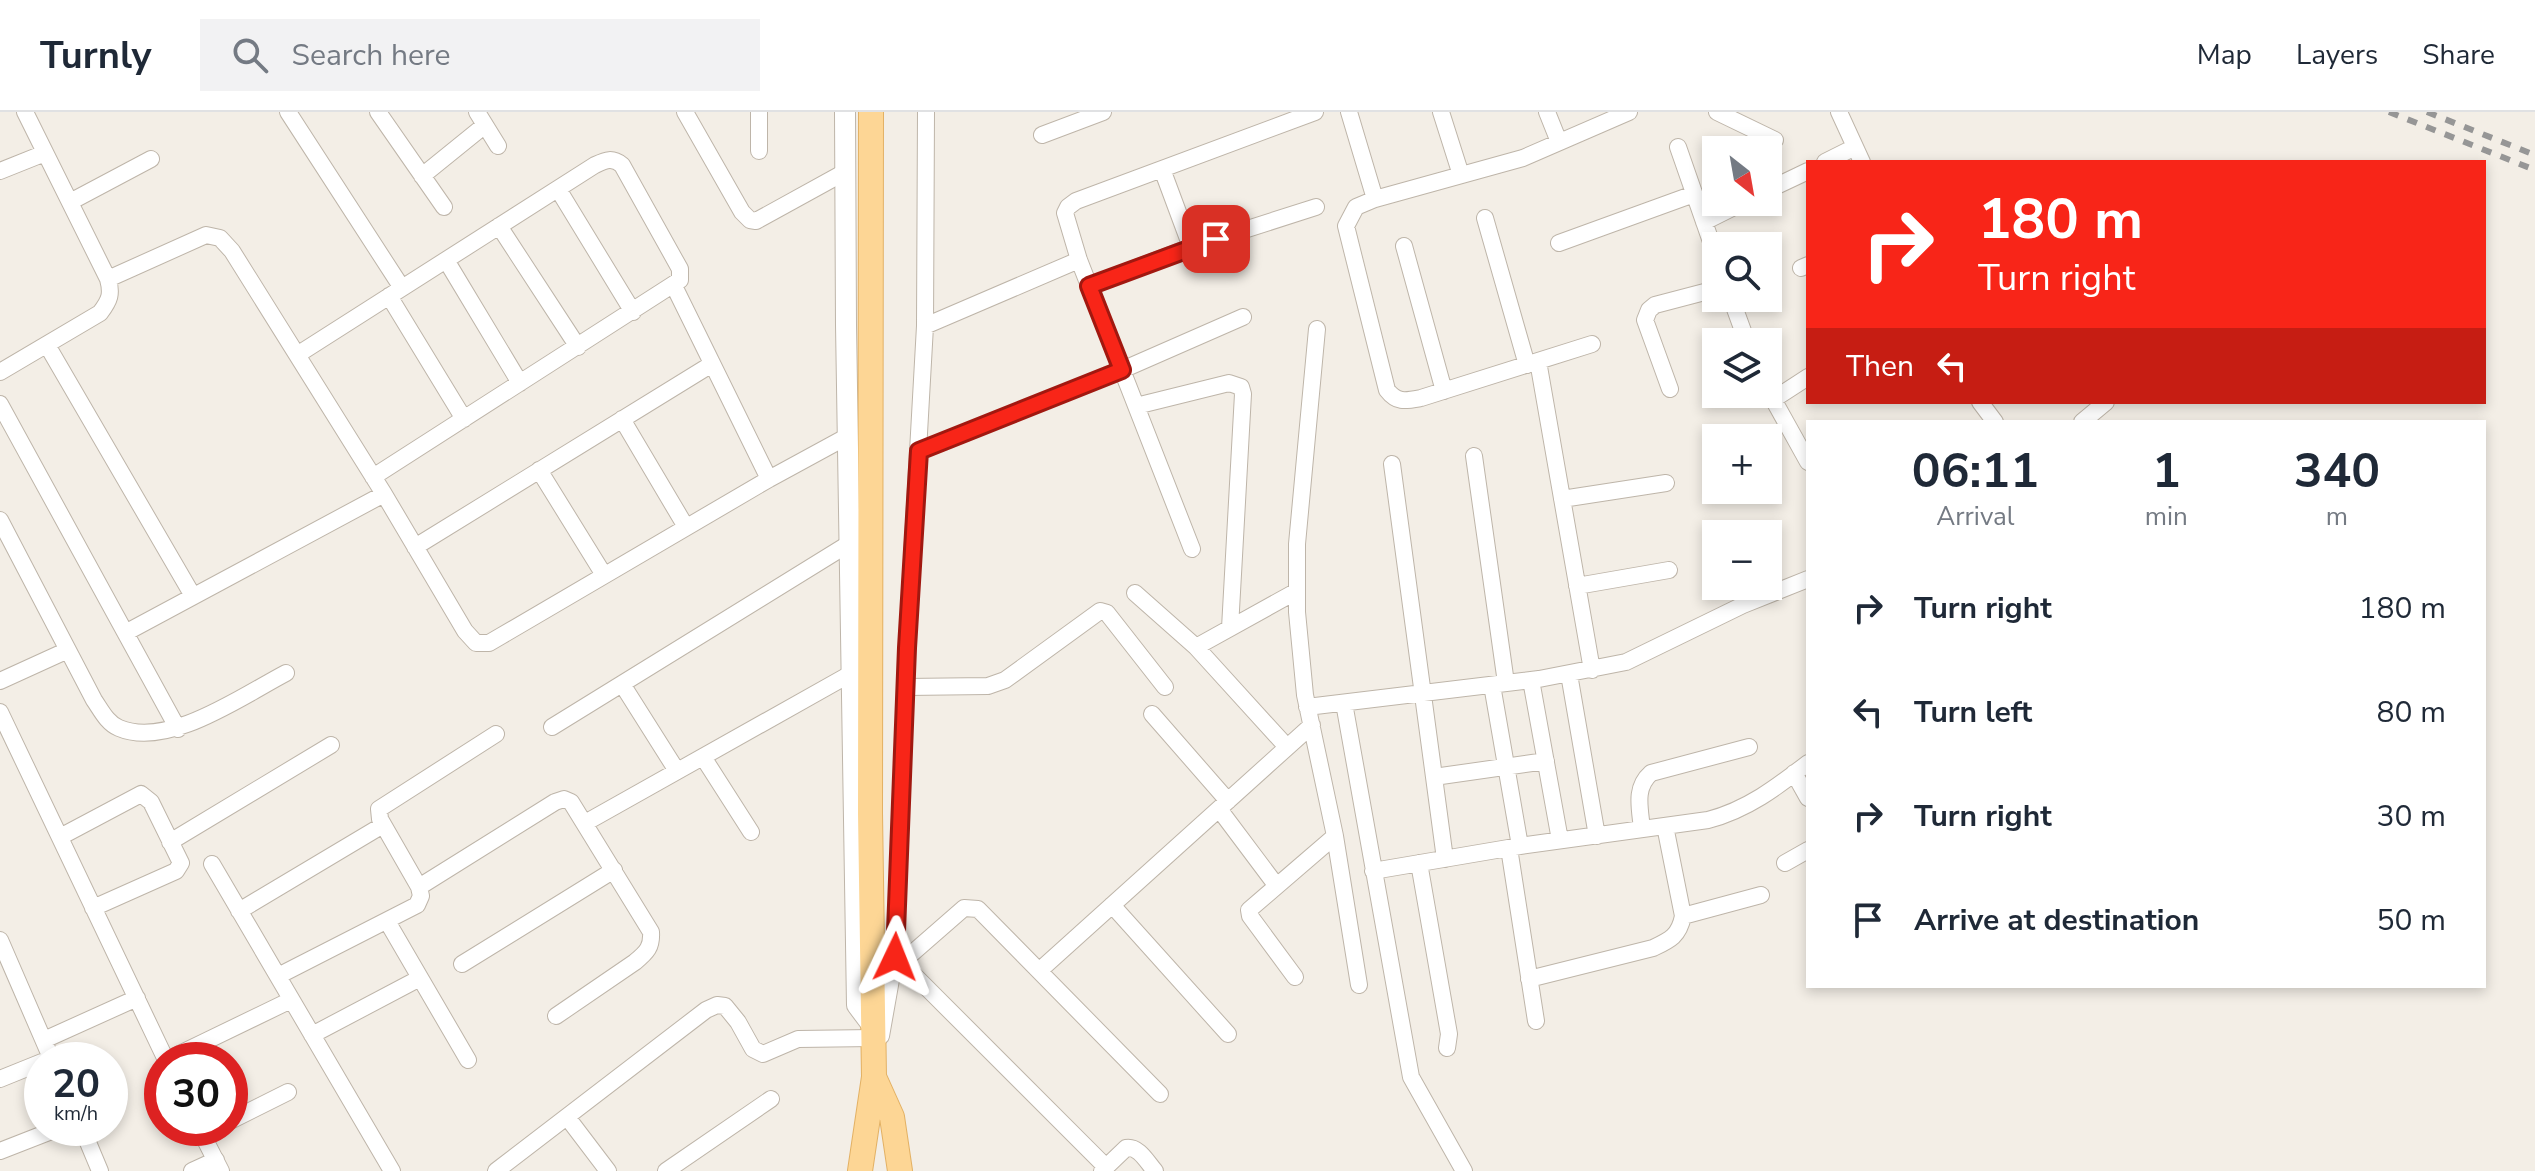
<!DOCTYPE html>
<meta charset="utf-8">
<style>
:root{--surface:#fff;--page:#f2f2f3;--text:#1f2937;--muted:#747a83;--line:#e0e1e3}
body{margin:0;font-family:"Nunito Sans",sans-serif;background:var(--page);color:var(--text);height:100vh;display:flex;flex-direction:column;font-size:30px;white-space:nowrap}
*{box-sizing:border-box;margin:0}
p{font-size:26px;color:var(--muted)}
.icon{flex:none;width:44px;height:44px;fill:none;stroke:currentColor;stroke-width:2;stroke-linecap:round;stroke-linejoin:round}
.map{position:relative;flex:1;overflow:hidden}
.panel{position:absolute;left:1806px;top:308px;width:680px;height:568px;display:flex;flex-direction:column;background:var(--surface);border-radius:0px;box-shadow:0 4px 12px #0003}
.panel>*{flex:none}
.hud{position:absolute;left:1806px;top:48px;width:680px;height:244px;border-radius:0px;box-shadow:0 4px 12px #0003;background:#f82518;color:#fff;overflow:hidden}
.needle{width:52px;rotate:149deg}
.fabs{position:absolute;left:1702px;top:24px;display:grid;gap:16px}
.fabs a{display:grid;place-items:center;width:80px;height:80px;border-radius:0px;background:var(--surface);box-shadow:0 4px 12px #0003;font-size:40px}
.speed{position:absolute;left:24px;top:930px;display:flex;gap:16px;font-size:40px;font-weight:700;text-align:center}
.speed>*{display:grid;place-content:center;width:104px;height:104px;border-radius:50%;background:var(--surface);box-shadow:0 4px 12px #0003;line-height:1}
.speed small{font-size:20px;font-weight:400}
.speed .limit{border:12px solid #d22;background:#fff;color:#111}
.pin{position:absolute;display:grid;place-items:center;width:68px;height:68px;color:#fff;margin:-34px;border-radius:16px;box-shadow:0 4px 12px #0006}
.me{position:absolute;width:88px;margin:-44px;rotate:2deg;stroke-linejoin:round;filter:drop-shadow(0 0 6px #0008)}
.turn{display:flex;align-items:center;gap:28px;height:168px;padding:0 40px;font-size:36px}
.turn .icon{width:104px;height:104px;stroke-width:2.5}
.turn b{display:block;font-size:56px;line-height:68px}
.then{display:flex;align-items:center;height:76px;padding:0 40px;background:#0003;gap:16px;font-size:30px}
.eta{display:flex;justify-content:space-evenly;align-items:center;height:136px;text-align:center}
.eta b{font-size:48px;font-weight:700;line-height:56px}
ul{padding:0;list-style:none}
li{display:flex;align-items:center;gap:24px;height:104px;padding:0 40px}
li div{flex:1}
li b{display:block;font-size:30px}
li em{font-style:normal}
header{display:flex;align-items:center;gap:48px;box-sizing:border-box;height:112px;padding:0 40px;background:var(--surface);border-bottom:2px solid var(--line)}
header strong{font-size:38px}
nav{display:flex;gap:44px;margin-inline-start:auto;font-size:28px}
.search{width:560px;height:72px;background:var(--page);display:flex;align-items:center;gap:20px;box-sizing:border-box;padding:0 28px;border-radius:0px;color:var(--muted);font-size:30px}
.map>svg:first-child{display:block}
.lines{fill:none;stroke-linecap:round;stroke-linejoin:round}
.minor-casing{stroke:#beb5a9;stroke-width:18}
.tertiary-casing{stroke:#beb5a9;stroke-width:22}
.primary-casing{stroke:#e3b164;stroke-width:26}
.minor{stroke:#fff;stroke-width:16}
.tertiary{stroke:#fff;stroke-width:20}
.primary{stroke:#fdd695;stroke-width:24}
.rail{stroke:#969696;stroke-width:6;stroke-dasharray:10 10;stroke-linecap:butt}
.route-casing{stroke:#a11810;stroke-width:20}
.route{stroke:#f82518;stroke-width:14}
</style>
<header>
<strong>Turnly</strong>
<div class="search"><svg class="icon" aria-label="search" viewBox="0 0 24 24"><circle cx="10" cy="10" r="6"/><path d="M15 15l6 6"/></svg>Search here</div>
<nav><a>Map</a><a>Layers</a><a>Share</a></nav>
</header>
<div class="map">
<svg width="2535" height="1059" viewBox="0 0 2535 1059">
<rect width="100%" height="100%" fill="#f3eee6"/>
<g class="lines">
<!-- minor casing -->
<g class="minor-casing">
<path id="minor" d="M 288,0 L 402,176
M 378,0 L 444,95
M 477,0 L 498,34
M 685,0 L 742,100 L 750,108 L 756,109 L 845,60
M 759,0 L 759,39
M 1349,0 L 1375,87
M 1441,0 L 1461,63
M 1547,0 L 1559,30
M 1717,0 L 1775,28
M 1839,0 L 1862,50
M 1042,23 L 1103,0
M 1678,35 L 1716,144
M 1825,50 L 1855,35
M 1162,57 L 1191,135
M 0,59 L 45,41
M 422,64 L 485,13
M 558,77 L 633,200
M 1768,78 L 1808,59
M 70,90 L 151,47
M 1485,106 L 1527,253
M 1704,110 L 1744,90
M 499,114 L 578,235
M 1559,131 L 1694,82
M 1404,134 L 1444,279
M 446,148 L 520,271
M 1801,156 L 1808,153
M 108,167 L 206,123 L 220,126 L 232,139 L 384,382 L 465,519 L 476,531 L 489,531 L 501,524 L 769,367 L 848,324
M 674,174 L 769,367
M 1089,174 L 1191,135 L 1316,95
M 389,184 L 464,307
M 1731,186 L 1747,230
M 925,214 L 1079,148
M 1317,217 L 1297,432 L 1297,500 L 1305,583 L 1335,724 L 1359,873
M 1592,232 L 1421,286 C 1405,289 1397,291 1387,278 L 1346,114 L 1356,95 L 1375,87 L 1523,46 L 1629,0
M 47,233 L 193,484
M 297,243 L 595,53 C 606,48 612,45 622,53 L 680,157 L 680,168 L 373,365
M 1538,249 L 1592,558
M 0,260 L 100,201 C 110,188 112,182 108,167 L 25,0
M 1670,277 L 1645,208 L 1649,198 L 1655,193 L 1716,177
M 1768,278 L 1808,350
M 1774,287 L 1808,265
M 1980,290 L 1995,310
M 0,292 L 178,617
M 1136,294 L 1229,271 L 1241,275 L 1243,282 L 1230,516
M 622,307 L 686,415
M 2082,310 L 2106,290
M 919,339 L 1122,258 L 1243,205
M 1474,344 L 1506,571
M 1392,352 L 1445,747
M 539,358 L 604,463
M 1562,387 L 1666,371
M 0,408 L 94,588 C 101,598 107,611 119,616 C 168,637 242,584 286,561
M 415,435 L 712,252
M 1192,437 L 1079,148 L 1065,101 L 1068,95 L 1076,89 L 1315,0
M 1577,474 L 1669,458
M 1135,481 L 1196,535 L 1287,635
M 127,520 L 384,382
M 1196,535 L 1297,479
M 1569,562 L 1597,724
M 1531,568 L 1560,728
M 0,569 L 68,538
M 622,572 L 677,659
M 1492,573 L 1520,734
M 906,575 L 988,574 L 1005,568 L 1100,499 L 1107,501 L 1165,575
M 1344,591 L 1411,965 L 1464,1059
M 1307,595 L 1539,567 L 1626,550 L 1743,493 L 1808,467
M 0,600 L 166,948
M 1152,602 L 1228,689
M 552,615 L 850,431
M 703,645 L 751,720
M 1794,661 L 1808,686
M 1434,665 L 1546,649
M 1219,697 L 1276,773
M 585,711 L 852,561
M 1642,717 C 1640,696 1634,676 1651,661 L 1749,635
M 60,725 L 141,682 L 151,690 L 181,751 L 176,759 L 93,796
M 170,730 L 331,633
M 1509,736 L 1536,909
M 1419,751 L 1449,922 L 1447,936
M 1785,751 L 1808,738
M 212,752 L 392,1059
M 1373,759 L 1520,734 L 1708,708 C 1747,698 1777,675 1808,651
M 419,775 L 555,690 L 564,687 L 571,690 L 651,820 C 652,835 647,840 635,850 L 556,904
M 1112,793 L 1228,922
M 239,799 L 383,713
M 1683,804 L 1761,783
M 387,809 L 468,948
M 0,828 L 52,948
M 895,844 L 1106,1055
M 901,851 L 964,796 L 978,797 L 1160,982
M 462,852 L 614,758
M 1039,859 L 1312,613
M 278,864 L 417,793 L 421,784 L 419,775 L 380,707 L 379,697 L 496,622
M 1295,865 L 1250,804 L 1249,798 L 1335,724
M 1529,867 L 1653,836 C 1670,828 1679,824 1683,804 L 1665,714
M 312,923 L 420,866
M 881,924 L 895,845 L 907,536 L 925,214 L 926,0
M 44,928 L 137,886
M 167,948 L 291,888
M 0,967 L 42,950
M 567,1005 L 608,1059
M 230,1009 L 288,980
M 82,1016 L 100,1059
M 199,1016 L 221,1059
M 0,1039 L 59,1016
M 192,1059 L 216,1048
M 496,1059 L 706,898 L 717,893 L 725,894 L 738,910 L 753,937 L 763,942 L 798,927 L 873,926
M 666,1059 L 771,987
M 1102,1059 L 1126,1036 C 1139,1034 1147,1050 1155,1059"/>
</g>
<!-- tertiary casing -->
<g class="tertiary-casing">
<path id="tertiary" d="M 845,0 L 846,213 L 857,893 L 872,913"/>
</g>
<!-- primary casing -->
<g class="primary-casing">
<path id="primary" d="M 874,965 L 892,1005 L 900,1059
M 860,1059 L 874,965 L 870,701 L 871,0"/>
</g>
<!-- minor -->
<use href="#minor" class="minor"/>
<!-- tertiary -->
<use href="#tertiary" class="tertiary"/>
<!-- primary -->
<use href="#primary" class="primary"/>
<!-- rail -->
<path class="rail" d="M 2389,0 L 2535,58
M 2427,0 L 2535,43"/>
</g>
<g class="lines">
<!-- route casing -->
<g class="route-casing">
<path id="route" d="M 895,845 L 907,536 L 919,339 L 1122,258 L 1089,174 L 1216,127"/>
</g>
<!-- route -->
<use href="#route" class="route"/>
</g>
</svg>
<div class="fabs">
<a><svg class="needle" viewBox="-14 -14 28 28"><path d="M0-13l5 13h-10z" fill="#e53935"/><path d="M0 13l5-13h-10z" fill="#747a83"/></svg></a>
<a><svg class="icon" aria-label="search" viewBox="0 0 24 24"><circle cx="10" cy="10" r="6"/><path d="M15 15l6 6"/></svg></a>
<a><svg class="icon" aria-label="layers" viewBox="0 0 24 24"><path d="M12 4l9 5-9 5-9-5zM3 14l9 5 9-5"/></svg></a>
<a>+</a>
<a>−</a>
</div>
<div class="speed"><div>20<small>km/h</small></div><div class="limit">30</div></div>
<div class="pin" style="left:1216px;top:127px;background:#d93025"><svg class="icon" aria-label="arrive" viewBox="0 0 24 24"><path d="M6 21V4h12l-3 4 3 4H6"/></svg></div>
<svg class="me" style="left:895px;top:845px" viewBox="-20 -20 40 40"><path d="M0-17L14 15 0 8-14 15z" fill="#f82518" stroke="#fff" stroke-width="4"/></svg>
<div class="hud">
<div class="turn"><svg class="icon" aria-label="right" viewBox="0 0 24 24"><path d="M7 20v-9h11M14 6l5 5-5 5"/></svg><div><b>180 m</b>Turn right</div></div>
<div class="then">Then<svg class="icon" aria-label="left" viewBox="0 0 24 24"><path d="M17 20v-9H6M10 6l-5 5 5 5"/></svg></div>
</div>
<section class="panel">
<div class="eta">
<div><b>06:11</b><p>Arrival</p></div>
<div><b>1</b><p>min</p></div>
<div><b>340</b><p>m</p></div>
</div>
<ul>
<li><svg class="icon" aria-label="right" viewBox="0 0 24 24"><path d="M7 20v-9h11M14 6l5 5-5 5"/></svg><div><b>Turn right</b></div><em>180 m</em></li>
<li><svg class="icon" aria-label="left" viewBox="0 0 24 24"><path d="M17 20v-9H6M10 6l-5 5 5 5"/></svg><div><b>Turn left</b></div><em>80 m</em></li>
<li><svg class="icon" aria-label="right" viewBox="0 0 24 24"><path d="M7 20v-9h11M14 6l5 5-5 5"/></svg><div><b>Turn right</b></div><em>30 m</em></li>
<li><svg class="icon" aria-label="arrive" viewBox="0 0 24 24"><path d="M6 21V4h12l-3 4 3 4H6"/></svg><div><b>Arrive at destination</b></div><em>50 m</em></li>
</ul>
</section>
</div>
